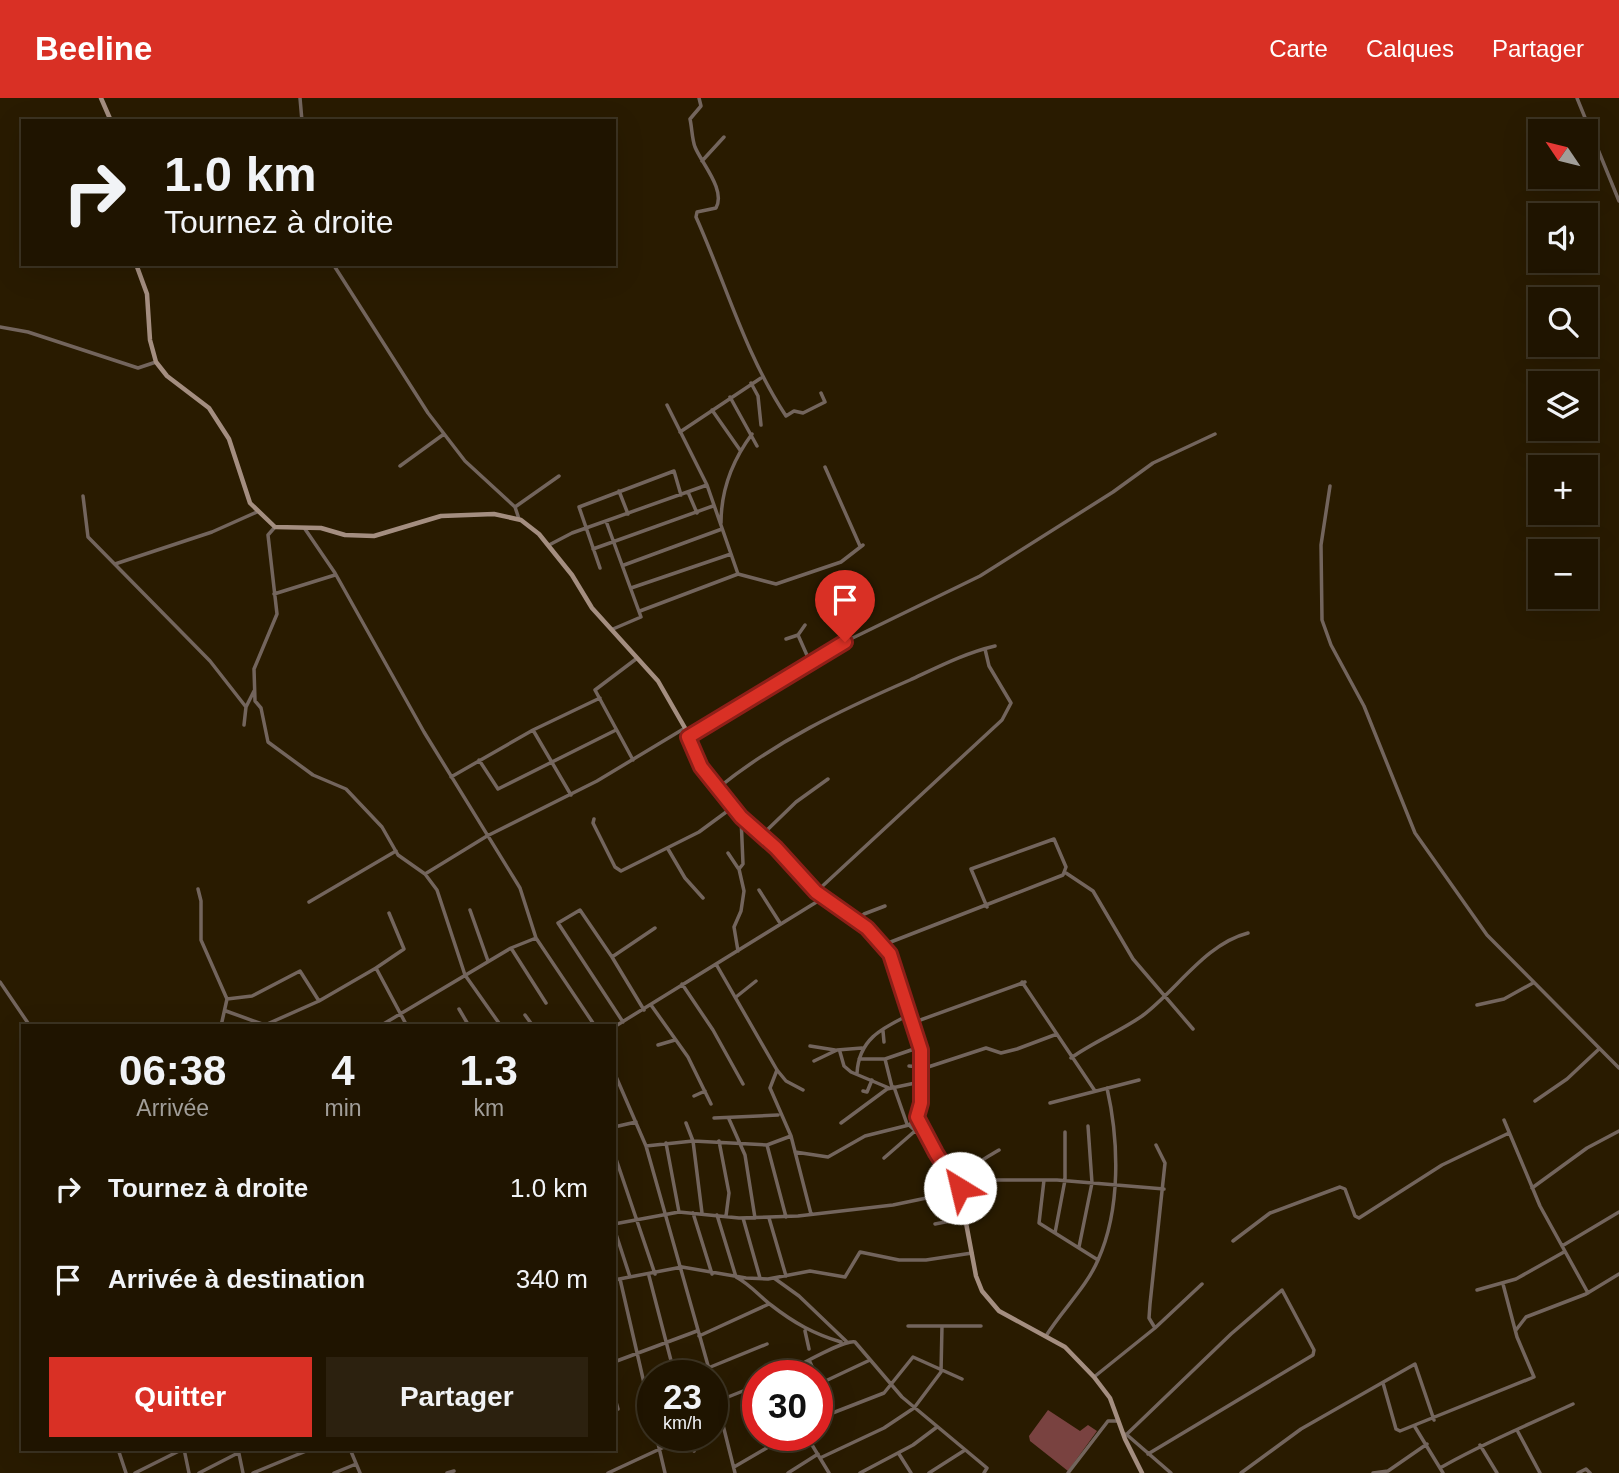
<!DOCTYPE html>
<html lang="fr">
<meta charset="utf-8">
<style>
:root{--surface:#1f1400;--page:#2c210f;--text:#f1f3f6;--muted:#a19e99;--line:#3c3322;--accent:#d93025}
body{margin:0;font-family:Arial,sans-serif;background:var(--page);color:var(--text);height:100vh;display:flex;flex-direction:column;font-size:26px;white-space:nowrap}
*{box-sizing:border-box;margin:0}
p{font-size:23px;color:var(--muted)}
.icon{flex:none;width:38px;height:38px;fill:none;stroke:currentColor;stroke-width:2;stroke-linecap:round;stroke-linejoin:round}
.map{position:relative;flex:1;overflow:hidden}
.sheet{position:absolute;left:21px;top:926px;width:595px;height:427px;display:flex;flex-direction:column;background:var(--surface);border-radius:0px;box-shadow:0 7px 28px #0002,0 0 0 2px var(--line)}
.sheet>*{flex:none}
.top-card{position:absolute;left:21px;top:21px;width:595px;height:147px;border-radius:0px;box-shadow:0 7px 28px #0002,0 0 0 2px var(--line);background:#1f1400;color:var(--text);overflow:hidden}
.needle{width:46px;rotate:305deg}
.tools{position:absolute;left:1528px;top:21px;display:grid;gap:14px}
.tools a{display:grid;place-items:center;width:70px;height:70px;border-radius:0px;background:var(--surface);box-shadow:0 7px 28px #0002,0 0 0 2px var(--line);font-size:35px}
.speed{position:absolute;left:637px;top:1262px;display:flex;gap:14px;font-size:35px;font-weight:700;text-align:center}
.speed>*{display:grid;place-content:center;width:91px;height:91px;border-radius:50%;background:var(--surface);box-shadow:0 7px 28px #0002,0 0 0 2px var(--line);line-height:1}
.speed small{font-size:18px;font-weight:400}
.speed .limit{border:10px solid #d22;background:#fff;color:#111}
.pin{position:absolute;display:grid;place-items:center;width:60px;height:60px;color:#fff;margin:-72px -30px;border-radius:50% 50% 50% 0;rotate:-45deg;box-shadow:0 0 7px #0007}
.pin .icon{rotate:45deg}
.me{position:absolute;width:77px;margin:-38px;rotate:324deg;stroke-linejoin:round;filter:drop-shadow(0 0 5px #0008)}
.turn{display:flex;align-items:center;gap:24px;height:147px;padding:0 28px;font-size:32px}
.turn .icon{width:91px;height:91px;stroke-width:2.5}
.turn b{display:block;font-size:49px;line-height:60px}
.eta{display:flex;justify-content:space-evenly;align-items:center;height:119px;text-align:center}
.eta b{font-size:42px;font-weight:700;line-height:49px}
.primary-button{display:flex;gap:14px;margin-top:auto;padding:14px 28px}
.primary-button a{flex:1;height:80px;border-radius:0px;background:var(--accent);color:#fff;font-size:28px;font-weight:700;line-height:80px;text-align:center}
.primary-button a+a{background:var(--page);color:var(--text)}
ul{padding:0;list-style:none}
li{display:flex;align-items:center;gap:21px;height:91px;padding:0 28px}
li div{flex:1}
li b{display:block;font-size:26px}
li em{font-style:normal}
header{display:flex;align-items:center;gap:42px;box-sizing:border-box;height:98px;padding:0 35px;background:var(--accent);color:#fff}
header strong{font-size:33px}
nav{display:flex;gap:38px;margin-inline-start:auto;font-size:24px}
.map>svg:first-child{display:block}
.forest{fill:#794240}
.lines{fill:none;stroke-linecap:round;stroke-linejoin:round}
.street{stroke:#73655d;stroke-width:3.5}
.secondary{stroke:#a48e80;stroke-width:4.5}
.route-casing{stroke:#8d1f18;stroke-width:18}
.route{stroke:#d93025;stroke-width:12}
</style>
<header>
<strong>Beeline</strong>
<nav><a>Carte</a><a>Calques</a><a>Partager</a></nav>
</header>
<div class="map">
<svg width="1619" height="1375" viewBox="0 0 1619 1375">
<rect width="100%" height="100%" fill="#291b00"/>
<!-- forest -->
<path class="forest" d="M 1048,1312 L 1080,1333 L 1088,1327 L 1097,1333 L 1068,1373 L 1030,1343 L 1029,1338 Z"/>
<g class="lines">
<!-- street -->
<path class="street" d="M 300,0 L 302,23
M 699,0 L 701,8 L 690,21 C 692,30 692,41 695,49 C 702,66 726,92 716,110 L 697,114 L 696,119 C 726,186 745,256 786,318 L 794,313 L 803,315 L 825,304 L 821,295
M 1577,0 L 1619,103
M 702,63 L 724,39
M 333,166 L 428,315 L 465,363 L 515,409 L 519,421
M 0,229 L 28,234 L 138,270 L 156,264
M 751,285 L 758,298 L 761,327
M 730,299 L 757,348
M 712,312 L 740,352
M 680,334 L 761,280
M 400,368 L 444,336
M 825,369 L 860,448
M 1330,388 L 1321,447 L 1322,522 L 1331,547 L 1364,608 L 1415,735 L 1487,837 L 1619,970
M 619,393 L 628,416
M 688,394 L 697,415
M 83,398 L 88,439 L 210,563 L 246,609
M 515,409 L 559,378
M 606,423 L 641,519 L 613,531
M 721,425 C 721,391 732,363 752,336
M 275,429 L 268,437 L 277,516 L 254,571 L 255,603 L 261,610 L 268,644 L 313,677 L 346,691 L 382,729 L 398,757 L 425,776 L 487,738 L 597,683 L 685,630
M 305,431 L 335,475 L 424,634 L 520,790 L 536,840 L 595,928
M 549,447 L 572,435 L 707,387
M 593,451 L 713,408
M 115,466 L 212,434 L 257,414
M 624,467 L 722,431
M 600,470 L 579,409 L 674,373 L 681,397
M 738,476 L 776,486 L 841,464 L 863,447
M 631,490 L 731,456
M 274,496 L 335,477
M 640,513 L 738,476 L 707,387 L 667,307
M 805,527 L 798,537 L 810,564
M 786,541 L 798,537
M 244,627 L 246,609 L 254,593
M 533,632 L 571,697
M 688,639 L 830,551 L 980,478 L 1113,394 L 1153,365 L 1215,336
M 479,662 L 498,691 L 616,632
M 633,662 L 595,592 L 636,561
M 451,679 L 533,632 L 600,600
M 718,690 C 776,643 841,612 910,582 C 938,569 965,555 995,548
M 594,721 L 593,725 L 615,769 L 621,773 L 699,734 L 733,709
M 762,737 L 796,704 L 828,681
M 668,751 L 685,780 L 703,800
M 728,755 L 738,770
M 1066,775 L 1093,793 L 1133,861 L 1193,931
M 425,776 L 437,792 L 465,877 L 501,928
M 198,791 L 201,803 L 201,842 L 227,901 L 221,928
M 759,792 L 780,825
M 816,794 L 1002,622 L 1011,605 L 989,568 L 985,551
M 309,804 L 396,753
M 470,812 L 488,863
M 389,815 L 404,851 L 376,870 L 407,928
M 857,822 L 864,816 L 885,808
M 883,847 L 1063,777 L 1066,769 L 1054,741 L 971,771 L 987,809
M 511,850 L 546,905
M 738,853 L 734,829 L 741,813 L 744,793 L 739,771 L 743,766 L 741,719
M 612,859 L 580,812 L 558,825 L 623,924
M 716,866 L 777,972 L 786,983 L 803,992
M 0,884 L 30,928
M 1022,884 L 1095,993
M 682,886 L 713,932 L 743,986
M 736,899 L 756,883
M 227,901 L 252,898 L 300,873 L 319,903
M 651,907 L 688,959 L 711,1006
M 1477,907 L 1504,901 L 1533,885
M 459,911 L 469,928
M 644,912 L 612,859 L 655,830
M 226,913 L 265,927 L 319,903 L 376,870
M 525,917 L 533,928
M 912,925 L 1025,884
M 380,928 L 511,850 L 536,840
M 614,929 L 823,800
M 883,933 L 884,944
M 658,947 L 675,942
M 810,948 L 835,952
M 840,954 L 844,968 L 851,974 L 889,990
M 1071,960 C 1093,944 1119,934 1142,918 C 1177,892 1205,846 1248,835
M 859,961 L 885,961 L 920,949
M 885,961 L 892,989
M 814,963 L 837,952 L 862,950
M 909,968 L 920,969
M 922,971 L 986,950 L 1001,955 L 1017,951 L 1057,936
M 777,972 L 770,990 L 791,1038 L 811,1116
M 614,974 L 646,1048 L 711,1278
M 857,975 C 859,942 880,931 909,917
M 894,989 L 907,1026
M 863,993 L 867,994 L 872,982
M 694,998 L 705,993
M 1535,1003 L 1567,981 L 1599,951
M 1050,1005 L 1139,982
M 714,1020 L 778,1017
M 729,1021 L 745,1057 L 755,1120
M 1504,1022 L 1540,1108 L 1588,1195
M 686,1025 L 693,1043 L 702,1115
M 841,1025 L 887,991 L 920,984
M 909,1027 L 931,1047
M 614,1029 L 636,1024
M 719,1043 L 729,1095 L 726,1118
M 666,1045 L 679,1114
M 767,1047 L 786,1119
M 646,1048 L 693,1043 L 767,1047 L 791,1038
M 795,1054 L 828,1059 L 865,1038 L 909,1027 L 917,1019
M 614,1055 L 655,1176
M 884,1060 L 915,1033
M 971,1081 C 972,1065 986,1060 999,1052
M 963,1082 L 1057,1082 L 1164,1091
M 1044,1082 L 1039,1125 L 1098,1162
M 1532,1090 L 1587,1050 L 1619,1033
M 693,1115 L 712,1176
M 717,1117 L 736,1179 C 751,1187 759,1198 771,1207 C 794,1225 814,1236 841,1244
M 743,1120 L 760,1180
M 769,1120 L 786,1178
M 614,1126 L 679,1114 L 739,1120 L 798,1118 L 893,1107 L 960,1093 L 961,1072
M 935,1126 L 965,1120
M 614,1130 L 630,1179
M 1055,1135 L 1065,1082 L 1065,1034
M 1233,1143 L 1270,1115 L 1340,1089 L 1345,1091 L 1355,1118 L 1359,1120 L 1442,1067 L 1509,1035
M 1562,1148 L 1619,1114
M 1079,1149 L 1092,1085 L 1088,1028
M 649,1178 L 675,1278
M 774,1180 L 799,1198 L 846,1243
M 620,1181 L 653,1324
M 614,1182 L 682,1169 L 746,1180 L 768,1181 L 810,1173 L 845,1179 L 860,1154 L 899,1162 L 926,1162 L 972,1155
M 1477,1192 L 1516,1181 L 1564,1154
M 908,1228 L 981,1228
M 1155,1230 L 1202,1186
M 1516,1232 L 1526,1219 L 1586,1196 L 1619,1176
M 805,1233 L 809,1251
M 699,1238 L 769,1206
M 1046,1238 C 1062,1212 1086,1190 1098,1162 C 1121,1111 1119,1043 1107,990
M 614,1264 L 697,1233
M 810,1264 L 816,1278
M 708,1270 L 767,1246
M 779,1278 C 793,1271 844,1241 855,1244 L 902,1299 L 987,1370 L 984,1375
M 1094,1279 L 1155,1230 L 1149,1220 L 1150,1206 L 1165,1065 L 1156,1047
M 817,1282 L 830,1316
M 712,1283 L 735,1375
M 1383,1285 L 1396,1331 L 1400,1333 L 1534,1279 L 1517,1239 L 1503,1186
M 819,1286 L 870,1262
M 614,1297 L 618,1311
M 718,1303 L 758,1287
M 817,1321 L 884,1295 L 913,1259 L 962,1281
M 1415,1329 L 1443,1375
M 1518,1334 L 1540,1375
M 1128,1335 L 1231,1236 L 1282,1192 L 1314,1252 L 1313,1257 L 1148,1356
M 1126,1336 L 1171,1375
M 656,1337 L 665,1375
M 806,1337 L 829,1375
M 690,1338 L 694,1353
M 1480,1347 L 1497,1375
M 118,1351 L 126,1375
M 184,1351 L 189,1375
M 238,1351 L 243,1375
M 350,1351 L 360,1375
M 899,1356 L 911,1375
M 820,1360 L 884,1330 L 914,1310 L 941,1274 L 942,1228
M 734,1369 L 789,1337
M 1440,1370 C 1483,1345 1528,1327 1573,1306
M 135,1375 L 183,1351
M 199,1375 L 238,1355
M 253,1375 L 311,1351
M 334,1375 L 356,1366
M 447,1375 L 454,1373
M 608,1375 L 690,1337
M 788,1375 L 818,1356
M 860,1375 L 913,1347 L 937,1329
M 929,1375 L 965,1352
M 1068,1375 L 1108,1323 L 1117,1323
M 1241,1375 L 1301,1331 L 1415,1266 L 1434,1322
M 1373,1375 L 1388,1373 L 1427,1346
M 1578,1375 L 1586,1371 L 1590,1375"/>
<!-- secondary -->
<path class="secondary" d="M 101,0 L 111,23
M 136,166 L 147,196 L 150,242 L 156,264 L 167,278 L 209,310 L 229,341 L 250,405 L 275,429 L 321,430 L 345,437 L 374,438 L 441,418 L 494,416 L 521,422 L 539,436 L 572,477 L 592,510 L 658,583 L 685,630 L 701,669 L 741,719 L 776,750 L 816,794 L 868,830 L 890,856 L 921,952 L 921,1002 L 917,1019 L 936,1055 L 960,1093 L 976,1178 L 982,1193 L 999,1213 L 1065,1249 L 1094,1279 L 1110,1300 L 1125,1341 L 1142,1375"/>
</g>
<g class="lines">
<!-- route casing -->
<g class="route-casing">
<path id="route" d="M 845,544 L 688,639 L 701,669 L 741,719 L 776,750 L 816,794 L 867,830 L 890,856 L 921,952 L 921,1005 L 917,1019 L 936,1055 L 960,1093 L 960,1090"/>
</g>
<!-- route -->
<use href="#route" class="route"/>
</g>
</svg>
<div class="tools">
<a><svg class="needle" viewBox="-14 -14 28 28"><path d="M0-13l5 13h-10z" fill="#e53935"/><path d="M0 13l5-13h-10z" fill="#a19e99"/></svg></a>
<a><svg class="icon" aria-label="sound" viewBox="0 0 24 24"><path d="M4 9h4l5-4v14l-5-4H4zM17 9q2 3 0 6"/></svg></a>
<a><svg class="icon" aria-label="search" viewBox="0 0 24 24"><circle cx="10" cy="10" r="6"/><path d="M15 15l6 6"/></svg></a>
<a><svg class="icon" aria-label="layers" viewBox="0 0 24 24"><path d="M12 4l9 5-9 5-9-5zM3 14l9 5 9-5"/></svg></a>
<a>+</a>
<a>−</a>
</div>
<div class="speed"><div>23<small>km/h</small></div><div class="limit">30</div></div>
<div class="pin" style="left:845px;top:544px;background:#d93025"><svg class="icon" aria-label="arrive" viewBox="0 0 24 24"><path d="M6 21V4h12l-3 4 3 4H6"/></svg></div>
<svg class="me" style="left:960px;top:1090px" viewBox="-20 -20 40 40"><circle r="19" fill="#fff"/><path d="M0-13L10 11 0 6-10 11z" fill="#d93025"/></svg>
<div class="top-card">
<div class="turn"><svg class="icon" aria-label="right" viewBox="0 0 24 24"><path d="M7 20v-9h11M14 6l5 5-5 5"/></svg><div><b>1.0 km</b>Tournez à droite</div></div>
</div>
<section class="sheet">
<div class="eta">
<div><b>06:38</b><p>Arrivée</p></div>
<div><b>4</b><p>min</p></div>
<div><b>1.3</b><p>km</p></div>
</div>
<ul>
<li><svg class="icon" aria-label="right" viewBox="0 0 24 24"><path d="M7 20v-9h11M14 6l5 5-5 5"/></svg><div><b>Tournez à droite</b></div><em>1.0 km</em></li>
<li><svg class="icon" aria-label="arrive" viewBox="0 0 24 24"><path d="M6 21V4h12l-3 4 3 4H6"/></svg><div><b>Arrivée à destination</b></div><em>340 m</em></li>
</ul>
<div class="primary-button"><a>Quitter</a><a>Partager</a></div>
</section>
</div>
